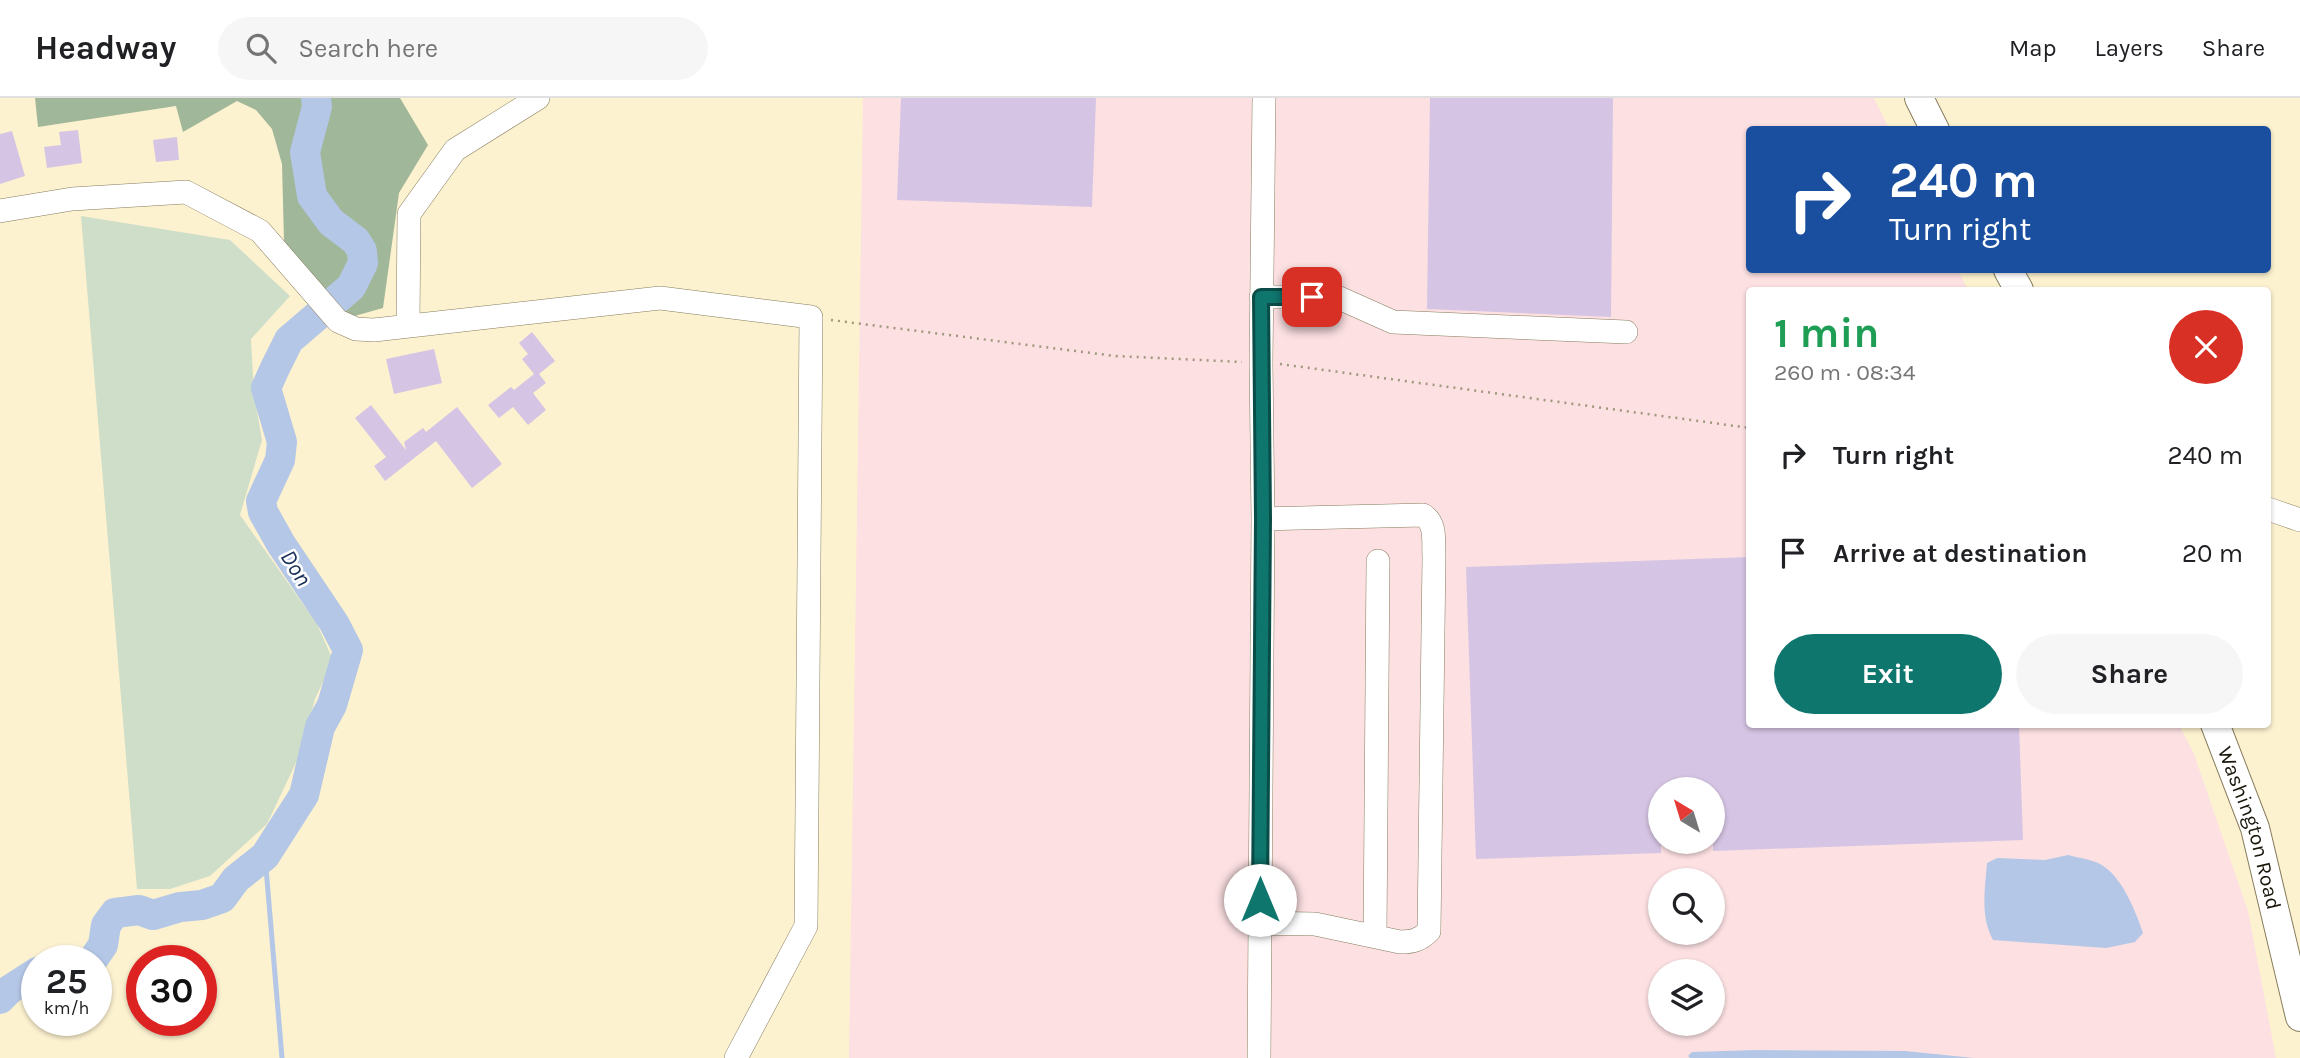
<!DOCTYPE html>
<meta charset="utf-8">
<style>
:root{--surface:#fff;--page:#f6f6f6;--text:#202124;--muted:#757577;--line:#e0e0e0;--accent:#0f766e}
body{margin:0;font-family:Karla,sans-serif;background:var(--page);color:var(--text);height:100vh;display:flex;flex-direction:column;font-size:26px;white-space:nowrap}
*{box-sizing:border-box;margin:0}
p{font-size:23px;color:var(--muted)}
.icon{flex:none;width:38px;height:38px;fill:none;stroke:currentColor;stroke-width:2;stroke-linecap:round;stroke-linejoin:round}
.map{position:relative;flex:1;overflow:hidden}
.details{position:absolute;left:1746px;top:189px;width:525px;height:441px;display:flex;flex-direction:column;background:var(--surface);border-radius:7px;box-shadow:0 2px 5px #0004}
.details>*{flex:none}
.banner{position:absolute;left:1746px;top:28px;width:525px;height:147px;border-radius:7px;box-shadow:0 2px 5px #0004;background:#1a4fa0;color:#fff;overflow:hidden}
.needle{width:46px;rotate:322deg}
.controls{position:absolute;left:1648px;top:679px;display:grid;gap:14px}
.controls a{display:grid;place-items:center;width:77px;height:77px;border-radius:50%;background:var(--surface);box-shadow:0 2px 5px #0004;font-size:35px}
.speed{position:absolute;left:21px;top:847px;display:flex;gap:14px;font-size:35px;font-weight:700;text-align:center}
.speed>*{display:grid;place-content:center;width:91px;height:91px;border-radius:50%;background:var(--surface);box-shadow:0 2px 5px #0004;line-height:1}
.speed small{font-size:18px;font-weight:400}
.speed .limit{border:10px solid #d22;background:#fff;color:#111}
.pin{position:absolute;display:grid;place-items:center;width:60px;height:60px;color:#fff;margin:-30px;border-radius:14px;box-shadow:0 4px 10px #0006}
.me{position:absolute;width:77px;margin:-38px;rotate:0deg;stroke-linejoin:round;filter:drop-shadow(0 0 5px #0008)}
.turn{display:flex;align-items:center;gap:24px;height:147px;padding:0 28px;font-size:32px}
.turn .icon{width:91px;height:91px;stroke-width:2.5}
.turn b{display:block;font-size:49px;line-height:60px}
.round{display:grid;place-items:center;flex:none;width:74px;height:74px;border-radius:37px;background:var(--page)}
.headline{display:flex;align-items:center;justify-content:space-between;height:119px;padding:0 28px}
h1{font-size:42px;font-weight:700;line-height:52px;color:#1e9e55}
.action{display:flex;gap:14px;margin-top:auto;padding:14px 28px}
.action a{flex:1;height:80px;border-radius:42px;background:var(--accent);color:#fff;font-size:28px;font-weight:700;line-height:80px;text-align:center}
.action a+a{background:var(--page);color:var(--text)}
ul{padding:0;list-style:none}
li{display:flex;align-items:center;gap:21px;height:98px;padding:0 28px}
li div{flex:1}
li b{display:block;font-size:26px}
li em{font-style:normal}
header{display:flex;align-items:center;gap:42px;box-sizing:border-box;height:98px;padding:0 35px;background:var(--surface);border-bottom:2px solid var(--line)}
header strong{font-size:33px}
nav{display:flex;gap:38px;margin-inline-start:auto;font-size:24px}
.search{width:490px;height:63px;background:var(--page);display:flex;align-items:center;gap:18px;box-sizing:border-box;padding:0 24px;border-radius:38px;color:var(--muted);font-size:26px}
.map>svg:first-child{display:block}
.industrial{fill:#fce0e2;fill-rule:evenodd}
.green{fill:#cfdec9}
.forest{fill:#a1b799}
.water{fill:#b4c7e6}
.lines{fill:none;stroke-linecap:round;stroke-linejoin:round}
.stream{stroke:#b4c7e6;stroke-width:5}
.river{stroke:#b4c7e6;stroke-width:30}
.building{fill:#d5c4e3}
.minor-casing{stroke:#867c5d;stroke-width:24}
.major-casing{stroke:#867c5d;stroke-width:30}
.path{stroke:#a0977e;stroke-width:2.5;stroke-dasharray:2 5;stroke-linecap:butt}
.minor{stroke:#fff;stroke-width:23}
.major{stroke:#fff;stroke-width:28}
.route-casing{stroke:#0a4d48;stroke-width:18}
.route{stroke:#0f766e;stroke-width:12}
.labels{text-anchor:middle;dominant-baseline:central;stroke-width:5;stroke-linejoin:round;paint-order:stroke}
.street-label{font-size:21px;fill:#191509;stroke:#fff}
.water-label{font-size:23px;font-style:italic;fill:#172e56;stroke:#fff}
</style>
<header>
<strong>Headway</strong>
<div class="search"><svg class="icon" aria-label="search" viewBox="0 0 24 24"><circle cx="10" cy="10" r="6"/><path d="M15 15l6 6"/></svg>Search here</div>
<nav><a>Map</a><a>Layers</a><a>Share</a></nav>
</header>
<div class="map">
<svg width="2300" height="960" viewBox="0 0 2300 960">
<rect width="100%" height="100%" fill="#fdf2d0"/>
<!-- industrial -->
<path class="industrial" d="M 863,0 L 1874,0 L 1889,31 L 1750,32 L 1750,172 L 1958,172 L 1968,192 L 1750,192 L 1750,626 L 2179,627 L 2194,656 L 2248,813 L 2276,960 L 849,960 ZM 1661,691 L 1713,691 L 1713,744 L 1661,744 ZM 1661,782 L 1713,782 L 1713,835 L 1661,835 ZM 1661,873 L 1713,873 L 1713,926 L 1661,926 Z"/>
<!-- green -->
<path class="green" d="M 81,118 L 230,142 L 290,198 L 251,241 L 254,296 L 262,342 L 240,417 L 317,526 L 333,562 L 315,601 L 301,654 L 267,726 L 210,778 L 170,791 L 137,791 Z"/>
<!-- forest -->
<path class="forest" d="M 35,0 L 400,0 L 428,47 L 399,95 L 383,210 L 351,219 L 316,185 L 284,144 L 282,66 L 272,31 L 256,12 L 237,3 L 183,34 L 176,8 L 38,29 Z"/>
<!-- water -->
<path class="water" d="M 2068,757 C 2078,760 2091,761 2100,766 C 2122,778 2135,812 2143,835 L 2135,844 L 2106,850 L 1993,842 C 1980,818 1985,792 1987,765 L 1997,760 L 2045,762 Z
M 1756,952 L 1905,953 L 1974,960 L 1690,960 L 1688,958 L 1692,954 Z"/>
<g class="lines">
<!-- stream -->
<path class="stream" d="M 265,758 L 282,960"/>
<!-- river -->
<path class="river" d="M 92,863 L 103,847 L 106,827 L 115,815 L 139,812 L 153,817 L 180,809 L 202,807 L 222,800 L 236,781 L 265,758 L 304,697 L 320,629 L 332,607 L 348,552 L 334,525 L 281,446 L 263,414 L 261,403 L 280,362 L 282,344 L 266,290 L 275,270 L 289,242 L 351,189 L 363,165 L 362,153 L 356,143 L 331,124 L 312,98 L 305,54 L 317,9 L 316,0
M 0,901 L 9,892 L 37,874"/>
</g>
<!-- building -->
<path class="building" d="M 901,0 L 1096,0 L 1092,109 L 897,102 Z
M 1430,0 L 1613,0 L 1611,219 L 1427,211 Z
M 78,32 L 82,65 L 47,70 L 44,49 L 61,47 L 59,34 Z
M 12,33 L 25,78 L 0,86 L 0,36 Z
M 177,39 L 179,62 L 156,64 L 153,42 Z
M 532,234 L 555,263 L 539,276 L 546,285 L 533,295 L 546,312 L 528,327 L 513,309 L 499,320 L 488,307 L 511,289 L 514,292 L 534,276 L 522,261 L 528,256 L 519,245 Z
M 434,251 L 442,285 L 394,296 L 386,261 Z
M 371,307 L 406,352 L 404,344 L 423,330 L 426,334 L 457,309 L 502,366 L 472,390 L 436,343 L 385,383 L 374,368 L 386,359 L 355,320 Z
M 1750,459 L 1750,626 L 2019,626 L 2023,742 L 1713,753 L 1713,691 L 1661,691 L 1661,755 L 1476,761 L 1466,469 Z"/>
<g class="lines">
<!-- minor casing -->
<g class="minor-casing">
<path id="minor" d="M 0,113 L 72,101 L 186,94 L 260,133 L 338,223 L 356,231 L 374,232 L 660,200 L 811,219 L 806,828 L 736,960
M 1261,199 L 1337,199 L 1393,224 L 1626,234
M 408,227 L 409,116 L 455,52 L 538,0
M 2268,411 L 2300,422
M 1260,825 L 1315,826 L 1400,844 C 1413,844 1420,842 1429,833 L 1434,459 C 1433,444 1437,426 1423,417 L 1263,421
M 1375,838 L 1378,463
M 1259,960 L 1263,421 L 1261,265 L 1264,0"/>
</g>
<!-- major casing -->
<g class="major-casing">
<g id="major">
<path d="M 1919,0 L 1935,32"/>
<path d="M 2008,172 L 2019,192"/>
<path id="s1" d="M 2215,626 L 2255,730 L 2300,919"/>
</g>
</g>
<!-- path -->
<path class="path" d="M 831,222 L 1115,258 L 1242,264
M 1280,266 L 1750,330"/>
<!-- minor -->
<use href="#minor" class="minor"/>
<!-- major -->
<use href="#major" class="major"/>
</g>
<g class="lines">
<!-- route casing -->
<g class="route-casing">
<path id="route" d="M 1260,802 L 1263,421 L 1261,199 L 1312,199"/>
</g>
<!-- route -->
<use href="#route" class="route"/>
</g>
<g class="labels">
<!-- street labels -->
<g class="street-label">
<text stroke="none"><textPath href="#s1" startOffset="110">Washington Road</textPath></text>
</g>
<!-- water labels -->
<g class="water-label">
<text transform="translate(296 470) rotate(58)">Don</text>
</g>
</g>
</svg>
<div class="controls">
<a><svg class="needle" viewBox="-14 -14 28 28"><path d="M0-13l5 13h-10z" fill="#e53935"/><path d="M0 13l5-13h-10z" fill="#757577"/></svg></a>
<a><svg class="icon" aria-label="search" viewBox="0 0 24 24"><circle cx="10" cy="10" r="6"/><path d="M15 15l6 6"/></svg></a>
<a><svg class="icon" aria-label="layers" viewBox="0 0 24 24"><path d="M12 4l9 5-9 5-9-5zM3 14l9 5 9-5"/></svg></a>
</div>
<div class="speed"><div>25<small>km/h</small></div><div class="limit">30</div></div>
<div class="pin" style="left:1312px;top:199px;background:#d93025"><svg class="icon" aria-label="arrive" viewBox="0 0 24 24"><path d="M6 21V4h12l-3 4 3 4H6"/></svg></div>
<svg class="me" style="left:1260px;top:802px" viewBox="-20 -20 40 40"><circle r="19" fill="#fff"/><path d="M0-13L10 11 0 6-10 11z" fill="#0f766e"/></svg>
<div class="banner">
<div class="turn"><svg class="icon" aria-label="right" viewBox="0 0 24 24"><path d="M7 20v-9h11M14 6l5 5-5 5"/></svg><div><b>240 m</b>Turn right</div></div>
</div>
<section class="details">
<div class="headline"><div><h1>1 min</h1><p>260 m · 08:34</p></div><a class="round" style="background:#d93025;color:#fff"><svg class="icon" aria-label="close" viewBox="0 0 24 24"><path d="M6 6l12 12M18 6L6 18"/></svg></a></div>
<ul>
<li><svg class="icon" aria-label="right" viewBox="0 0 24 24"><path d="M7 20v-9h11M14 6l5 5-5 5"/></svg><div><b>Turn right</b></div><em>240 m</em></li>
<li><svg class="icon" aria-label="arrive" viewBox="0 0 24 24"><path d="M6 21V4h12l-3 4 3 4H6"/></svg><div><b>Arrive at destination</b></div><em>20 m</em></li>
</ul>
<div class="action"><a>Exit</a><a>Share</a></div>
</section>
</div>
